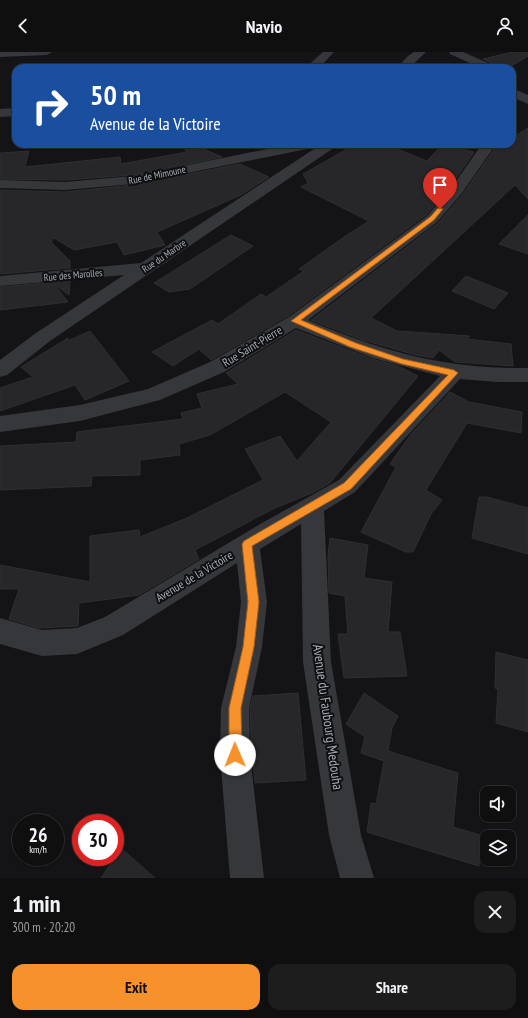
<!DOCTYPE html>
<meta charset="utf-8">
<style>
:root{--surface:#0f0f10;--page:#1d1d1e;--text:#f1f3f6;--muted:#9b9c9f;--line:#2f2f30;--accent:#f6912c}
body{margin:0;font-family:"PT Sans Narrow",sans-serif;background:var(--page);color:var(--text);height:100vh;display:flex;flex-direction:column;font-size:15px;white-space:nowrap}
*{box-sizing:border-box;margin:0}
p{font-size:13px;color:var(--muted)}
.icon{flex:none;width:22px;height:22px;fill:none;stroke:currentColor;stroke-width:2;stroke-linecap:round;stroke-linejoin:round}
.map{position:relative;height:826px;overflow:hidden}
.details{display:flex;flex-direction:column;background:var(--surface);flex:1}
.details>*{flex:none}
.hud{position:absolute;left:12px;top:12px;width:504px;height:84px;border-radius:12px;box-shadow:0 1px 3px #0004,0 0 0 1px var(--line);background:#1a4fa0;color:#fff;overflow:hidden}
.fabs{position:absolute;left:480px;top:734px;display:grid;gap:8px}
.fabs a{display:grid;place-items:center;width:36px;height:36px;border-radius:8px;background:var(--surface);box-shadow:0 1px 3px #0004,0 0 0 1px var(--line);font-size:20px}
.speed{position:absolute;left:12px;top:762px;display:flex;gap:8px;font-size:20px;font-weight:700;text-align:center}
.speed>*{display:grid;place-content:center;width:52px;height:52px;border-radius:50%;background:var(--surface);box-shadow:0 1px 3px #0004,0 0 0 1px var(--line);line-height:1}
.speed small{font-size:10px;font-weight:400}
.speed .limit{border:6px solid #d22;background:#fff;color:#111}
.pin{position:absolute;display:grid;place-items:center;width:34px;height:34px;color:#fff;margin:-41px -17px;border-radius:50% 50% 50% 0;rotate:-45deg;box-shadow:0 0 4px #0007}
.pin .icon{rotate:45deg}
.me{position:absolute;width:44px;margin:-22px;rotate:359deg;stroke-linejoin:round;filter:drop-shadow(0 0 3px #0008)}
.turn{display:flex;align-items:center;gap:14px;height:84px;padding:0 12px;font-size:18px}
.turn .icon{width:52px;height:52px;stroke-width:2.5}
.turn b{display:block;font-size:28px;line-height:34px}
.round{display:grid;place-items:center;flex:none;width:42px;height:42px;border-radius:12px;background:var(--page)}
.headline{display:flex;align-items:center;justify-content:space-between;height:68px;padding:0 12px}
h1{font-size:24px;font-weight:700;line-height:30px}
.button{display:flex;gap:8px;margin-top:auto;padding:8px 12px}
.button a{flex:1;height:46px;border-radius:12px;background:var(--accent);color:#111;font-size:16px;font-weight:700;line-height:46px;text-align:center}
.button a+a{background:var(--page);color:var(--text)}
header{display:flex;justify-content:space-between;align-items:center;height:52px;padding:0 12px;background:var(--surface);font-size:18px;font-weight:700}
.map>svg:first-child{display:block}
.building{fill:#27272a;stroke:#2e2f32}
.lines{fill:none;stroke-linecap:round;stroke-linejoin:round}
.minor{fill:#35373b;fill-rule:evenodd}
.route{fill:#f6912c;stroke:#a05e1d}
.labels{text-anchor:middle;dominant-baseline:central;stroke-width:4;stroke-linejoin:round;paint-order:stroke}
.far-street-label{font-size:10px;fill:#a5adb6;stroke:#0f0f11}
.street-label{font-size:12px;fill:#a5adb6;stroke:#0f0f11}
.near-street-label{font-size:14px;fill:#a5adb6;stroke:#0f0f11}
</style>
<header><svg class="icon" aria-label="back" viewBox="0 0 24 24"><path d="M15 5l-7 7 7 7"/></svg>Navio<svg class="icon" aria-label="person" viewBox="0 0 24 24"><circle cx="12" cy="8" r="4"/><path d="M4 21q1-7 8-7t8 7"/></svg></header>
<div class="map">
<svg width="528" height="826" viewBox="0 0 528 826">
<rect width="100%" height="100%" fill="#141416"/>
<!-- building -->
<path class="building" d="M 513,0 L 528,0 L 528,4 L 508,16 L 498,16 L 496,13 L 483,7 Z
M 528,76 L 528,147 L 515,133 L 371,266 L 397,279 L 470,284 L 467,287 L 511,292 L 513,314 L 455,310 L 439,298 L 433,306 L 416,303 L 363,288 L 311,268 L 438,171 L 463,142 L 494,97 L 502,92 L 512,92 L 512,86 Z
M 180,92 L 192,92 L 222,105 L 133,123 L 65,128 L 0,127 L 0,101 L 29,99 L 25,115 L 120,105 L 121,112 L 187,100 Z
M 356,92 L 385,92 L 427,109 L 443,92 L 474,100 L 451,134 L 426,163 L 288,264 L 211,308 L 199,297 L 173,314 L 152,300 L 212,268 L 218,272 L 261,242 L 266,245 L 304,219 L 299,217 L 344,185 L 369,169 L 301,135 L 308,131 L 303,122 Z
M 240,112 L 269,125 L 241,143 L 157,180 L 165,193 L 124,203 L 117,190 L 74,198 L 54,186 L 51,190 L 70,209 L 70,216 L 0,222 L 0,138 L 65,140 L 133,133 Z
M 528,163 L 528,202 L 499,192 Z
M 231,183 L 253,194 L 190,237 L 169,240 L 154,231 Z
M 466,224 L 508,241 L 494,257 L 452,239 Z
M 70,229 L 69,243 L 54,232 L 68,250 L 0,258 L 0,235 Z
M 296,278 L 372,307 L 398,314 L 418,324 L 330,431 L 314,440 L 273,457 L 195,498 L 199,507 L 139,543 L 79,551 L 78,574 L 39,576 L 9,567 L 19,537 L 0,537 L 0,513 L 90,530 L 90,484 L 139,478 L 140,485 L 187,466 L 263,428 L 245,397 L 280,384 L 297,409 L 331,370 L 285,340 L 210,383 L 179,392 L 180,403 L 140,408 L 140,423 L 92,424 L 91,434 L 0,438 L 0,394 L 76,390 L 77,380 L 183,367 L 181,361 L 202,356 L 197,342 L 238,332 L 226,321 Z
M 90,279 L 129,329 L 85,348 L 75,333 L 0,359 L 0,336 L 33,325 L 21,315 L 68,286 L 68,289 Z
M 450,340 L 469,350 L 522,360 L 521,381 L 467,371 L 426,438 L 442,448 L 431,462 L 413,500 L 406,500 L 361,480 L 396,415 L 390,412 L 411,382 Z
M 479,445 L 487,445 L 528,456 L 528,502 L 472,486 Z
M 330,486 L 368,493 L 364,526 L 392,530 L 388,580 L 400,580 L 407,624 L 344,626 L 338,582 L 348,582 L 345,544 L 329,541 L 328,504 Z
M 496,600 L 528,608 L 528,680 L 496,671 L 498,637 L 495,636 Z
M 298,641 L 306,728 L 255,731 L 252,703 L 250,656 L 253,644 Z
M 364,641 L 398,664 L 392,676 L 388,699 L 458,721 L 453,775 L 480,783 L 479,814 L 367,780 L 371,751 L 376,752 L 384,709 L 361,701 L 365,685 L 346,672 Z
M 121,796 L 155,826 L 101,826 Z"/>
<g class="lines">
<!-- minor -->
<path class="minor" d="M 0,0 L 52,0 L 47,3 L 0,5 Z
M 323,0 L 334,0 L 319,16 L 305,16 Z
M 414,0 L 426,0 L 409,16 L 397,16 L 408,4 Z
M 449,0 L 463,0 L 495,14 L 497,16 L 481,16 L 450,2 Z
M 512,36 L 528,43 L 528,52 L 512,45 Z
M 16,56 L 16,64 L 0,65 L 0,57 Z
M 292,92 L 319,92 L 317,95 L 321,92 L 337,92 L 335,95 L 50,289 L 7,323 L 0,325 L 0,308 L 36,281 L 124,223 L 0,234 L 0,224 L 141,211 L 317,95 L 133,132 L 65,138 L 0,136 L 0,128 L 65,130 L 133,124 Z
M 482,92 L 496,92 L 462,141 L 437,170 L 308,268 C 384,300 445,317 528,316 L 528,330 L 497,330 L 460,327 L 355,440 L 324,459 L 331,610 L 361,783 L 374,826 L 340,826 L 329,783 L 303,610 L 301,472 L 260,497 L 267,550 L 262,595 L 249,656 L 250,703 L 264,826 L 230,826 L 220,703 L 221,656 L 236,595 L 241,550 L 237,511 L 123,583 L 77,602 L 42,604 L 0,592 L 0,566 L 42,578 L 77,576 L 105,565 L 262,471 L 339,428 L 440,324 L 373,306 L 296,276 L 224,320 L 160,348 L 80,369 L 0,380 L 0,364 L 80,353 L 148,337 L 210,310 L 289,265 L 427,164 L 452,135 Z"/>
</g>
<!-- route -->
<path class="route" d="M 438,156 L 443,157 L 434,168 L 301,268 L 356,291 L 403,307 L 454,318 L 458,321 L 351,437 L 252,494 L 259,550 L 254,595 L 241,656 L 242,703 L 240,707 L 235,709 L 231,707 L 229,703 L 229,656 L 243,595 L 248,550 L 242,492 L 244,489 L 344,431 L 448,323 L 402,312 L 350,295 L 291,269 L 430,165 Z"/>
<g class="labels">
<!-- far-street labels -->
<g class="far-street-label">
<text transform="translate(157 123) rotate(-12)">Rue de Mimoune</text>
<text transform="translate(164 204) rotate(-34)">Rue du Marbre</text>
<text transform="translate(73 223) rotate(-5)">Rue des Marolles</text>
</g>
<!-- street labels -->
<g class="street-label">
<text transform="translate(252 294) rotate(-31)">Rue Saint-Pierre</text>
<text transform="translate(194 524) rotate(-31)">Avenue de la Victoire</text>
</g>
<!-- near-street labels -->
<g class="near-street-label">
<text transform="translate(328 665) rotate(82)">Avenue du Faubourg Medouha</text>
</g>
</g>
</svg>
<div class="fabs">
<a><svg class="icon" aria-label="sound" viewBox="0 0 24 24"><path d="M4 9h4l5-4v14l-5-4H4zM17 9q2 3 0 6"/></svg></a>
<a><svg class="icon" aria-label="layers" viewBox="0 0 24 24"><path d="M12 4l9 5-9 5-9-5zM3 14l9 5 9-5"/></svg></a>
</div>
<div class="speed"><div>26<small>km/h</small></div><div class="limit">30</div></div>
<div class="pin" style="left:440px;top:157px;background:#d93025"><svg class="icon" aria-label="arrive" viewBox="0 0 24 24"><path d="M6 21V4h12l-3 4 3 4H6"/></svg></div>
<svg class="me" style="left:235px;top:703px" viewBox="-20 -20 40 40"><circle r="19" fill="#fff"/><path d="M0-13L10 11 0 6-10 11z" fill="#f6912c"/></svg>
<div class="hud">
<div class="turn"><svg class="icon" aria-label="right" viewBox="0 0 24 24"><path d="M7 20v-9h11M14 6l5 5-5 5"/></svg><div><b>50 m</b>Avenue de la Victoire</div></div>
</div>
</div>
<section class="details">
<div class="headline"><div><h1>1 min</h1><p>300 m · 20:20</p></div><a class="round"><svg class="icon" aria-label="close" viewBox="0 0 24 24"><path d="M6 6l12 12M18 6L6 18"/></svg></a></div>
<div class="button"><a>Exit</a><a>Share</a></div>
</section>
